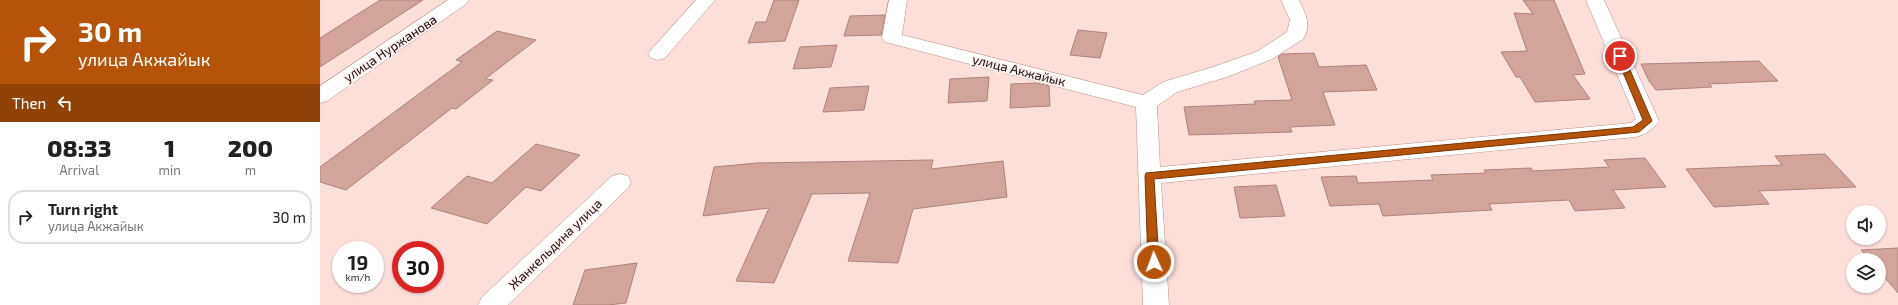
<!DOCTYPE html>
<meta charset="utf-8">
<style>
:root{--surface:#fff;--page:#f2f2f2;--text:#202124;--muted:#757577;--line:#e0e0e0}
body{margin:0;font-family:"Exo 2",sans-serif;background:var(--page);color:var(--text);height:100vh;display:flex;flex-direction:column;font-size:15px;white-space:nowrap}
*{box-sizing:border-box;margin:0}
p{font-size:13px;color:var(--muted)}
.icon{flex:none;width:22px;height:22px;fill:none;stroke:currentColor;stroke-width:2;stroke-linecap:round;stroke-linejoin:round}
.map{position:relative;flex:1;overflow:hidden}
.details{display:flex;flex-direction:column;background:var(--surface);width:320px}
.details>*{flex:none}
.top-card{background:#b45309;color:#fff;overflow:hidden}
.tools{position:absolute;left:1526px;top:205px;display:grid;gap:8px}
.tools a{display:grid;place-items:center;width:40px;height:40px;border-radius:50%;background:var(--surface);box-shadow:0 1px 3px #0004;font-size:20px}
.speed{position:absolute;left:12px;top:241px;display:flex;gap:8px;font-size:20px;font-weight:700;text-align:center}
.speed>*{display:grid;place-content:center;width:52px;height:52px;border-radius:50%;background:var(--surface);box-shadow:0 1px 3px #0004;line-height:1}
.speed small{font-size:10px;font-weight:400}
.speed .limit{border:6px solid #d22;background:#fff;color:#111}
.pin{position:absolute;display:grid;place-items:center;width:34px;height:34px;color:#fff;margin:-17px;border:2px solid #fff;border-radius:50%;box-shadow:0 1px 4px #0007}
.me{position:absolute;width:44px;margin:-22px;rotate:358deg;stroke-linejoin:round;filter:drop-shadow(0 0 3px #0008)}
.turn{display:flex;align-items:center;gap:14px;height:84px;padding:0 12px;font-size:18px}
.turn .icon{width:52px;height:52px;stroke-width:2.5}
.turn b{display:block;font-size:28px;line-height:34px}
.then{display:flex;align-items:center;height:38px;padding:0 12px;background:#0003;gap:8px;font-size:15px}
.eta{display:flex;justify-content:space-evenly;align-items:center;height:68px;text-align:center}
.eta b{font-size:24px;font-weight:800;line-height:28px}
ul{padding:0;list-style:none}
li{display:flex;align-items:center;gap:12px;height:54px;margin:0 8px 6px;padding:0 4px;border:2px solid var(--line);border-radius:16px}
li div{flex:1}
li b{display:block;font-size:15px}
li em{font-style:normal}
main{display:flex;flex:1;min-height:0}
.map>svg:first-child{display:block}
.building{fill:#d2a49c;stroke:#af827b}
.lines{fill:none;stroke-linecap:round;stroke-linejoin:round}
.street-casing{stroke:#bc8e87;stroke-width:1}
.street{fill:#fff;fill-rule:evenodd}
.route{fill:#b45309;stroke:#753606}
.labels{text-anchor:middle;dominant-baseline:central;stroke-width:3.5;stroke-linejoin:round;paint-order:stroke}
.street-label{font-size:13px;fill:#1b0b09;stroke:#fcf1f0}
</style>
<main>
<section class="details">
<div class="top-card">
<div class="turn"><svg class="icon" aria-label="right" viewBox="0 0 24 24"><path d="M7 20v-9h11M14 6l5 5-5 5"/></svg><div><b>30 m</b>улица Акжайык</div></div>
<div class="then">Then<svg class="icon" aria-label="left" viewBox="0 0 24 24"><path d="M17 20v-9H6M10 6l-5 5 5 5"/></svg></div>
</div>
<div class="eta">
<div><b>08:33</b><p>Arrival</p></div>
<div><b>1</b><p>min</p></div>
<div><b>200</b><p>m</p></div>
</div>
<ul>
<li><svg class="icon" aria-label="right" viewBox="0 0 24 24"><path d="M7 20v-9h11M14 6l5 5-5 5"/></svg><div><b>Turn right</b><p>улица Акжайык</p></div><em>30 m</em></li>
</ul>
</section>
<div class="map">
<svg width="1578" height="305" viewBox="0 0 1578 305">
<rect width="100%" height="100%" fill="#fddfda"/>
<!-- building -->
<path class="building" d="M 60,0 L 103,0 L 0,67 L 0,38 Z
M 454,0 L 479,0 L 465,41 L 428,43 L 436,22 L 446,22 Z
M 1203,0 L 1234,0 L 1265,74 L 1253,75 L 1270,99 L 1215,102 L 1200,77 L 1196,77 L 1181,52 L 1207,51 L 1194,13 L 1213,14 Z
M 565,15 L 561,35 L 524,36 L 530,16 Z
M 758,30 L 787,33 L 780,58 L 750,55 Z
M 177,31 L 216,40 L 165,79 L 173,80 L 136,109 L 132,108 L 26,190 L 0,182 L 0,167 L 142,62 L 136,60 Z
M 517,45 L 511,67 L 473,69 L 480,47 Z
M 994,53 L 999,67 L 1046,65 L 1057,90 L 1003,92 L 1015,125 L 970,127 L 972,132 L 869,135 L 864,107 L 935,104 L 934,101 L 972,100 L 958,57 L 962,54 Z
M 1439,61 L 1458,81 L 1389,84 L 1392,87 L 1336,90 L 1329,81 L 1321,64 Z
M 669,77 L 667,101 L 628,103 L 630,79 Z
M 716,83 L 729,86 L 730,106 L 690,108 L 691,84 Z
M 549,86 L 544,110 L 503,112 L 510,88 Z
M 216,144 L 260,155 L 221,191 L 206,187 L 167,224 L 111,208 L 147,176 L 172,183 Z
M 1505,154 L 1536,187 L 1439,191 L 1449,204 L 1394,207 L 1366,169 L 1462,165 L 1455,156 Z
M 1325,158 L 1346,187 L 1293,190 L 1305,208 L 1255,211 L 1249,200 L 1169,204 L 1172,210 L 1063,216 L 1059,204 L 1010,206 L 1001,177 L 1036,176 L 1038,183 L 1113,180 L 1111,175 L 1166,173 L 1164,170 L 1211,168 L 1213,171 L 1289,167 L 1284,160 Z
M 613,160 L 611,169 L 683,161 L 687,197 L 593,209 L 578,263 L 528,261 L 550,193 L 492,194 L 454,283 L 416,281 L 449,208 L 383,216 L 394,167 L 437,163 Z
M 956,185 L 965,216 L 920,218 L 914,187 Z
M 1578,248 L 1578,293 L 1559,271 L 1559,260 L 1550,260 L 1541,250 Z
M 317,263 L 306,303 L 288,305 L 253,305 L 265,270 Z"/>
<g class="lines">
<!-- street casing -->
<g class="street-casing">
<path id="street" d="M 128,0 L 149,0 L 146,4 L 7,101 L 0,103 L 0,86 Z
M 376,0 L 395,0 L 345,58 L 338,60 L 331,58 L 328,54 L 331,50 Z
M 569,0 L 587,0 L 582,35 L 823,95 L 843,82 L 893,67 L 938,51 L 967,32 L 970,20 L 961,0 L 979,0 C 985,13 992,25 983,39 L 952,59 L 907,77 L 857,92 L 837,106 L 840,167 L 1311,123 L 1316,119 L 1266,0 L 1284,0 L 1339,121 C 1333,129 1325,135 1316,137 L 841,183 L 849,305 L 823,305 L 816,107 L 565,42 L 562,38 Z
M 300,174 L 308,176 L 311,182 L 308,188 L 188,305 L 158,305 L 162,297 L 292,176 Z"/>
</g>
<!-- street -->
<use href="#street" class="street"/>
</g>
<!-- route -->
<path class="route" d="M 1300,54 L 1304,56 L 1332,121 L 1319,132 L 834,179 L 839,262 L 834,266 L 828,262 L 825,176 L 826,173 L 1313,127 L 1323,120 L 1296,56 Z"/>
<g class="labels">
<!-- street labels -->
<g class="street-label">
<text transform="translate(70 48) rotate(-34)">улица Нуржанова</text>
<text transform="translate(699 70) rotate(14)">улица Акжайык</text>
<text transform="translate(235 244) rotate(-44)">Жанкельдина улица</text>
</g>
</g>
</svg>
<div class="tools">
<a><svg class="icon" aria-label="sound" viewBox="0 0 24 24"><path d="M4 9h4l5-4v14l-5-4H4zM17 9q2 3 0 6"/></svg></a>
<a><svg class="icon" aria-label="layers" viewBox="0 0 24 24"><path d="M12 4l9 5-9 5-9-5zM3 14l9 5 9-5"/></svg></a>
</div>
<div class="speed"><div>19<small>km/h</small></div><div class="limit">30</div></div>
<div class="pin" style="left:1300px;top:56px;background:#d93025"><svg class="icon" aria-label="arrive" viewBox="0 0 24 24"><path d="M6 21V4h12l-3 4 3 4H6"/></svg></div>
<svg class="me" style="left:834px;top:262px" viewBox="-20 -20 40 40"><circle r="17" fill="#b45309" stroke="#fff" stroke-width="3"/><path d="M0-11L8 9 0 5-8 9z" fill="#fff"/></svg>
</div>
</main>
